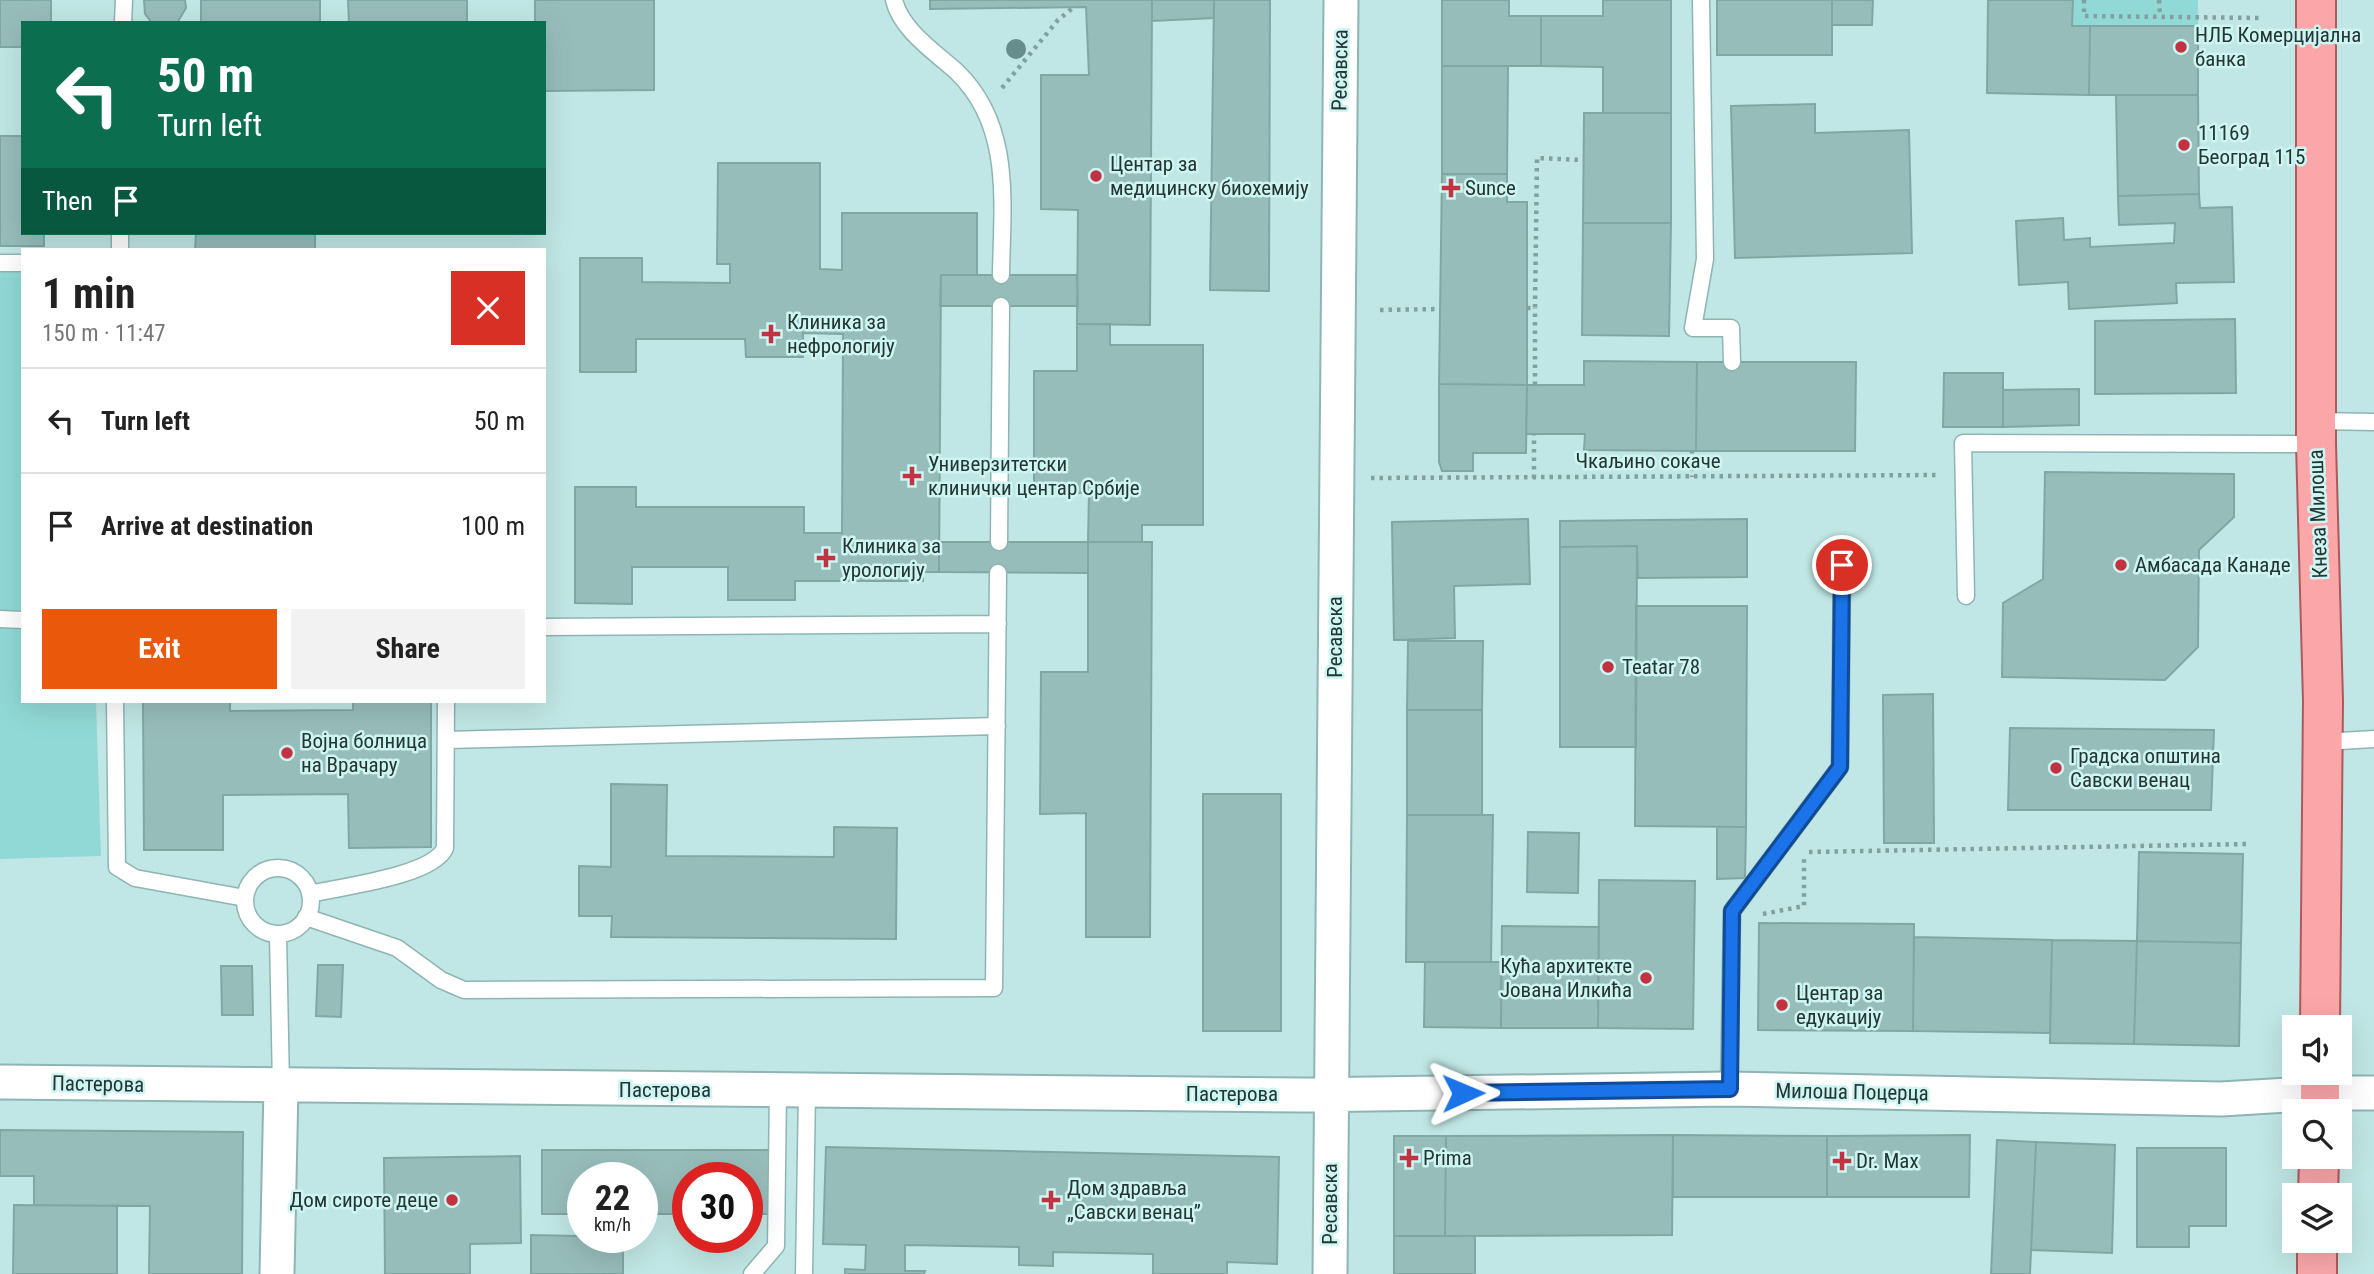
<!DOCTYPE html>
<meta charset="utf-8">
<style>
:root{--surface:#fff;--page:#f2f2f2;--text:#222;--muted:#767676;--line:#e0e0e0;--accent:#ea580c}
body{margin:0;font-family:"Roboto Condensed",sans-serif;background:var(--page);color:var(--text);height:100vh;display:flex;flex-direction:column;font-size:26px;white-space:nowrap}
*{box-sizing:border-box;margin:0}
p{font-size:23px;color:var(--muted)}
.icon{flex:none;width:38px;height:38px;fill:none;stroke:currentColor;stroke-width:2;stroke-linecap:round;stroke-linejoin:round}
.map{position:relative;flex:1;overflow:hidden}
.side{position:absolute;left:21px;top:248px;width:525px;height:455px;display:flex;flex-direction:column;background:var(--surface);border-radius:0px;box-shadow:0 7px 28px #0002}
.side>*{flex:none}
.banner{position:absolute;left:21px;top:21px;width:525px;height:214px;border-radius:0px;box-shadow:0 7px 28px #0002;background:#0b6e4f;color:#fff;overflow:hidden}
.tools{position:absolute;left:2282px;top:1015px;display:grid;gap:14px}
.tools a{display:grid;place-items:center;width:70px;height:70px;border-radius:0px;background:var(--surface);box-shadow:0 7px 28px #0002;font-size:35px}
.speed{position:absolute;left:567px;top:1162px;display:flex;gap:14px;font-size:35px;font-weight:700;text-align:center}
.speed>*{display:grid;place-content:center;width:91px;height:91px;border-radius:50%;background:var(--surface);box-shadow:0 7px 28px #0002;line-height:1}
.speed small{font-size:18px;font-weight:400}
.speed .limit{border:10px solid #d22;background:#fff;color:#111}
.pin{position:absolute;display:grid;place-items:center;width:60px;height:60px;color:#fff;margin:-30px;border:4px solid #fff;border-radius:50%;box-shadow:0 2px 7px #0007}
.me{position:absolute;width:77px;margin:-38px;rotate:89deg;stroke-linejoin:round;filter:drop-shadow(0 0 5px #0008)}
.turn{display:flex;align-items:center;gap:24px;height:147px;padding:0 21px;font-size:32px}
.turn .icon{width:91px;height:91px;stroke-width:2.5}
.turn b{display:block;font-size:49px;line-height:60px}
.then{display:flex;align-items:center;height:66px;padding:0 21px;background:#0003;gap:14px;font-size:26px}
.round{display:grid;place-items:center;flex:none;width:74px;height:74px;border-radius:0px;background:var(--page)}
.summary{display:flex;align-items:center;justify-content:space-between;height:119px;padding:0 21px}
h1{font-size:42px;font-weight:700;line-height:52px}
.button{display:flex;gap:14px;margin-top:auto;padding:14px 21px}
.button a{flex:1;height:80px;border-radius:0px;background:var(--accent);color:#fff;font-size:28px;font-weight:700;line-height:80px;text-align:center}
.button a+a{background:var(--page);color:var(--text)}
ul{padding:0;list-style:none}
li{display:flex;align-items:center;gap:21px;height:105px;padding:0 21px;border-top:2px solid var(--line)}
li div{flex:1}
li b{display:block;font-size:26px}
li em{font-style:normal}
.map>svg:first-child{display:block}
.green{fill:#91d9d6}
.building{fill:#97bdbb;stroke:#81a7a5;stroke-width:2}
.lines{fill:none;stroke-linecap:round;stroke-linejoin:round}
.service-casing{stroke:#8fb5b3;stroke-width:19}
.minor-casing{stroke:#8fb5b3;stroke-width:37}
.primary-casing{stroke:#ae595c;stroke-width:42}
.path{stroke:#82a09e;stroke-width:4.5;stroke-dasharray:3.5 5;stroke-linecap:butt}
.service{stroke:#fff;stroke-width:16}
.minor{stroke:#fff;stroke-width:33}
.primary{stroke:#fba7aa;stroke-width:38}
.tree{fill:#668c8b}
.route-casing{stroke:#114b97;stroke-width:18}
.route{stroke:#1a73e8;stroke-width:12}
.poi-dot{fill:#c23241;stroke:#cdf5f2;stroke-width:2.5}
.labels{text-anchor:middle;dominant-baseline:central;stroke-width:5;stroke-linejoin:round;paint-order:stroke}
.poi-label{font-size:21px;fill:#253534;stroke:#cdf5f2;text-anchor:start}
.street-label{font-size:21px;fill:#253534;stroke:#cdf5f2}
</style>
<div class="map">
<svg width="2374" height="1274" viewBox="0 0 2374 1274">
<rect width="100%" height="100%" fill="#c0e7e5"/>
<!-- green -->
<path class="green" d="M 2073,0 L 2198,0 L 2198,26 L 2073,26 Z
M 23,266 L 23,702 L 96,702 L 101,856 L 0,859 L 0,267 Z"/>
<!-- building -->
<path class="building" d="M 0,0 L 51,0 L 51,23 L 23,23 L 23,47 L 0,47 Z
M 144,0 L 185,0 L 186,8 L 177,23 L 152,23 L 145,14 Z
M 201,0 L 320,0 L 320,23 L 201,23 Z
M 348,0 L 467,0 L 467,23 L 349,23 Z
M 535,0 L 654,0 L 654,90 L 544,91 L 544,23 L 535,23 Z
M 930,0 L 1152,0 L 1150,325 L 1077,324 L 1078,210 L 1041,209 L 1041,75 L 1089,75 L 1086,7 L 930,9 Z
M 1152,0 L 1214,0 L 1214,18 L 1152,21 Z
M 1214,0 L 1270,0 L 1269,291 L 1210,290 Z
M 1442,0 L 1509,0 L 1509,16 L 1541,16 L 1541,66 L 1442,66 Z
M 1603,0 L 1671,0 L 1671,113 L 1603,113 L 1603,67 L 1541,66 L 1541,16 L 1603,16 Z
M 1717,0 L 1832,0 L 1832,55 L 1717,55 Z
M 1832,0 L 1873,0 L 1872,25 L 1832,25 Z
M 1988,0 L 2073,0 L 2072,26 L 2090,26 L 2089,95 L 1987,93 Z
M 2090,26 L 2198,26 L 2198,95 L 2089,95 Z
M 1442,66 L 1508,66 L 1507,174 L 1442,174 Z
M 2116,95 L 2198,95 L 2199,194 L 2118,196 Z
M 1815,104 L 1815,133 L 1909,130 L 1912,253 L 1735,258 L 1731,106 Z
M 1584,113 L 1671,113 L 1671,223 L 1583,223 Z
M 0,136 L 23,136 L 23,233 L 44,233 L 44,246 L 0,246 Z
M 718,163 L 820,163 L 820,269 L 842,270 L 842,213 L 977,213 L 977,275 L 941,275 L 939,572 L 923,572 L 923,581 L 795,581 L 795,600 L 728,600 L 728,567 L 632,567 L 632,604 L 575,603 L 575,487 L 636,487 L 636,507 L 804,507 L 804,533 L 842,533 L 843,334 L 803,333 L 803,357 L 746,357 L 745,339 L 636,339 L 636,372 L 580,372 L 580,258 L 642,258 L 642,282 L 730,283 L 730,264 L 717,264 Z
M 1442,174 L 1507,174 L 1507,202 L 1527,202 L 1527,385 L 1439,384 Z
M 2199,194 L 2200,208 L 2232,207 L 2234,282 L 2176,283 L 2177,303 L 2069,309 L 2068,282 L 2019,285 L 2016,221 L 2063,218 L 2064,240 L 2090,238 L 2090,247 L 2174,243 L 2175,223 L 2119,225 L 2118,196 Z
M 1583,223 L 1671,223 L 1669,336 L 1582,335 Z
M 196,233 L 315,233 L 315,250 L 195,250 Z
M 941,275 L 1077,275 L 1078,306 L 940,306 Z
M 2235,319 L 2236,393 L 2095,394 L 2095,321 Z
M 1077,324 L 1110,324 L 1110,345 L 1203,345 L 1203,525 L 1142,525 L 1142,542 L 1088,542 L 1089,493 L 1034,493 L 1034,371 L 1077,371 Z
M 1584,361 L 1697,362 L 1696,451 L 1584,450 L 1585,434 L 1526,434 L 1527,385 L 1584,385 Z
M 1697,362 L 1856,362 L 1855,451 L 1696,451 Z
M 1944,373 L 2003,373 L 2003,427 L 1943,427 Z
M 1439,384 L 1527,385 L 1526,453 L 1473,453 L 1473,471 L 1442,471 L 1439,462 Z
M 2079,389 L 2079,425 L 2003,427 L 2003,390 Z
M 2045,472 L 2234,474 L 2234,517 L 2199,550 L 2198,647 L 2165,680 L 2002,677 L 2003,603 L 2043,579 Z
M 1528,519 L 1530,584 L 1454,586 L 1455,638 L 1394,640 L 1392,522 Z
M 1747,519 L 1747,577 L 1638,578 L 1637,546 L 1560,547 L 1560,521 Z
M 939,542 L 1088,542 L 1088,573 L 939,572 Z
M 1088,542 L 1152,542 L 1150,937 L 1086,937 L 1086,813 L 1040,814 L 1041,672 L 1088,672 Z
M 1637,546 L 1636,747 L 1560,747 L 1560,547 Z
M 1636,606 L 1747,606 L 1746,827 L 1635,826 Z
M 1408,641 L 1483,641 L 1482,710 L 1407,710 Z
M 1933,694 L 1934,843 L 1884,843 L 1883,695 Z
M 143,702 L 230,702 L 230,711 L 353,710 L 353,702 L 431,702 L 431,847 L 349,848 L 348,794 L 223,795 L 223,850 L 144,850 Z
M 1407,710 L 1482,710 L 1482,815 L 1407,815 Z
M 2010,728 L 2214,730 L 2211,810 L 2008,810 Z
M 611,784 L 667,785 L 666,856 L 834,857 L 834,827 L 897,828 L 896,939 L 611,937 L 612,916 L 579,916 L 579,866 L 611,867 Z
M 1203,794 L 1281,794 L 1281,1031 L 1203,1031 Z
M 1407,815 L 1493,815 L 1491,962 L 1406,962 Z
M 1717,827 L 1746,827 L 1745,878 L 1717,879 Z
M 1528,832 L 1579,833 L 1578,893 L 1527,892 Z
M 2139,852 L 2243,854 L 2241,943 L 2137,941 Z
M 1599,880 L 1695,881 L 1693,1029 L 1598,1028 Z
M 1759,923 L 1914,924 L 1913,1031 L 1758,1030 Z
M 1502,926 L 1599,927 L 1598,1028 L 1501,1028 Z
M 1914,937 L 2052,940 L 2050,1033 L 1913,1031 Z
M 2052,940 L 2137,941 L 2134,1044 L 2050,1043 Z
M 2137,941 L 2241,943 L 2239,1046 L 2134,1044 Z
M 1425,962 L 1501,962 L 1501,1028 L 1424,1027 Z
M 318,965 L 343,965 L 341,1017 L 316,1016 Z
M 221,966 L 252,966 L 253,1015 L 222,1015 Z
M 0,1130 L 243,1132 L 242,1274 L 149,1274 L 150,1206 L 34,1205 L 34,1176 L 0,1176 Z
M 1673,1135 L 1672,1235 L 1445,1236 L 1446,1136 Z
M 1673,1135 L 1827,1136 L 1827,1197 L 1673,1197 Z
M 1970,1135 L 1969,1197 L 1827,1197 L 1827,1136 Z
M 1394,1136 L 1446,1136 L 1445,1236 L 1394,1236 Z
M 1997,1140 L 2036,1142 L 2030,1274 L 1991,1274 Z
M 2036,1142 L 2115,1145 L 2112,1253 L 2031,1250 Z
M 826,1147 L 1279,1157 L 1277,1264 L 1227,1262 L 1227,1274 L 1153,1274 L 1153,1254 L 1053,1252 L 1053,1266 L 1019,1265 L 1019,1247 L 905,1245 L 905,1271 L 925,1271 L 924,1274 L 845,1274 L 845,1269 L 865,1270 L 866,1245 L 823,1244 Z
M 2137,1148 L 2226,1148 L 2226,1226 L 2189,1226 L 2189,1247 L 2137,1247 Z
M 542,1150 L 771,1150 L 771,1214 L 747,1214 L 747,1178 L 688,1178 L 688,1214 L 642,1214 L 642,1178 L 583,1178 L 583,1214 L 542,1214 Z
M 520,1156 L 521,1243 L 470,1244 L 470,1274 L 385,1274 L 384,1158 Z
M 14,1205 L 117,1206 L 117,1274 L 13,1274 Z
M 531,1235 L 623,1237 L 623,1274 L 531,1274 Z
M 1394,1236 L 1475,1236 L 1475,1274 L 1394,1274 Z"/>
<g class="lines">
<!-- service casing -->
<g class="service-casing">
<path id="service" d="M 894,0 C 901,30 935,52 957,72 C 1013,126 1002,204 1001,275
M 1701,0 L 1705,259 L 1693,328 L 1731,328 L 1732,362
M 123,23 L 124,0
M 120,250 L 120,233
M 0,263 L 23,263
M 2316,421 L 2374,422
M 999,542 L 1001,306
M 1966,596 L 1963,443 L 2316,444
M 0,619 L 23,620
M 544,627 L 998,624
M 115,702 L 117,867 L 135,878 L 245,898
M 446,740 L 997,726
M 2323,742 L 2374,739
M245 901a33 33 0 1 1 66 0a33 33 0 1 1-66 0Z
M 310,894 C 340,887 433,876 445,848 L 446,702
M 306,917 L 397,948 L 441,980 L 464,990 L 994,988 L 998,573
M 278,934 L 281,1087
M 1729,1089 L 1732,911 L 1840,767 L 1842,565
M 752,1274 L 776,1246 L 778,1091
M 804,1274 L 807,1091"/>
</g>
<!-- minor casing -->
<g class="minor-casing">
<path id="minor" d="M 0,1082 L 1303,1095 L 1729,1089 L 2221,1099 L 2320,1093 L 2374,1093
M 277,1274 L 281,1087
M 1330,1274 L 1341,0"/>
</g>
<!-- primary casing -->
<g class="primary-casing">
<path id="primary" d="M 2316,0 L 2316,444 L 2323,701 L 2320,1027
M 2320,1111 L 2320,1073
M 2318,1195 L 2319,1157
M 2317,1274 L 2317,1241"/>
</g>
<!-- path -->
<path class="path" d="M 2084,0 L 2084,16 L 2259,18
M 2159,0 L 2160,16
M 1002,88 L 1058,20 L 1074,7
M 1527,308 L 1535,308 L 1537,158 L 1583,160
M 1380,310 L 1440,309
M 1535,385 L 1535,308
M 1692,450 L 1692,477
M 1371,478 L 1940,475
M 1534,478 L 1534,434
M 1809,852 L 2246,844
M 1763,914 L 1804,906 L 1804,859"/>
<!-- service -->
<use href="#service" class="service"/>
<!-- minor -->
<use href="#minor" class="minor"/>
<!-- primary -->
<use href="#primary" class="primary"/>
</g>
<!-- trees -->
<circle class="tree" cx="1016" cy="49" r="10"/>
<g class="lines">
<!-- route casing -->
<g class="route-casing">
<path id="route" d="M 1463,1093 L 1730,1089 L 1732,911 L 1840,767 L 1842,565"/>
</g>
<!-- route -->
<use href="#route" class="route"/>
</g>
<!-- markers -->
<g class="poi-dot">
<circle cx="2181" cy="47" r="7"/>
<circle cx="2184" cy="145" r="7"/>
<circle cx="1096" cy="176" r="7"/>
<path d="M1447.5 177.5h7v7h7v7h-7v7h-7v-7h-7v-7h7z"/>
<path d="M767.5 323.5h7v7h7v7h-7v7h-7v-7h-7v-7h7z"/>
<path d="M908.5 465.5h7v7h7v7h-7v7h-7v-7h-7v-7h7z"/>
<path d="M822.5 547.5h7v7h7v7h-7v7h-7v-7h-7v-7h7z"/>
<circle cx="2121" cy="565" r="7"/>
<circle cx="1608" cy="667" r="7"/>
<circle cx="287" cy="753" r="7"/>
<circle cx="2056" cy="768" r="7"/>
<circle cx="1646" cy="978" r="7"/>
<circle cx="1782" cy="1005" r="7"/>
<path d="M1405.5 1147.5h7v7h7v7h-7v7h-7v-7h-7v-7h7z"/>
<path d="M1838.5 1150.5h7v7h7v7h-7v7h-7v-7h-7v-7h7z"/>
<circle cx="452" cy="1200" r="7"/>
<path d="M1047.5 1189.5h7v7h7v7h-7v7h-7v-7h-7v-7h7z"/>
</g>
<g class="labels">
<!-- poi labels -->
<g class="poi-label">
<text x="2195" y="35">НЛБ Комерцијална<tspan x="2195" dy="24">банка</tspan></text>
<text x="2198" y="133">11169<tspan x="2198" dy="24">Београд 115</tspan></text>
<text x="1110" y="164">Центар за<tspan x="1110" dy="24">медицинску биохемију</tspan></text>
<text x="1465" y="188">Sunce</text>
<text x="787" y="322">Клиника за<tspan x="787" dy="24">нефрологију</tspan></text>
<text x="928" y="464">Универзитетски<tspan x="928" dy="24">клинички центар Србије</tspan></text>
<text x="842" y="546">Клиника за<tspan x="842" dy="24">урологију</tspan></text>
<text x="2135" y="565">Амбасада Канаде</text>
<text x="1622" y="667">Teatar 78</text>
<text x="301" y="741">Војна болница<tspan x="301" dy="24">на Врачару</tspan></text>
<text x="2070" y="756">Градска општина<tspan x="2070" dy="24">Савски венац</tspan></text>
<text x="1632" y="966" text-anchor="end">Кућа архитекте<tspan x="1632" dy="24">Јована Илкића</tspan></text>
<text x="1796" y="993">Центар за<tspan x="1796" dy="24">едукацију</tspan></text>
<text x="1423" y="1158">Prima</text>
<text x="1856" y="1161">Dr. Max</text>
<text x="1067" y="1188">Дом здравља<tspan x="1067" dy="24">„Савски венац”</tspan></text>
<text x="438" y="1200" text-anchor="end">Дом сироте деце</text>
</g>
<!-- street labels -->
<g class="street-label">
<text transform="translate(1340 70) rotate(-89)">Ресавска</text>
<text x="1648" y="461">Чкаљино сокаче</text>
<text transform="translate(2318 514) rotate(-92)">Кнеза Милоша</text>
<text transform="translate(1335 637) rotate(-90)">Ресавска</text>
<text transform="translate(98 1084) rotate(1)">Пастерова</text>
<text x="665" y="1090">Пастерова</text>
<text transform="translate(1852 1092) rotate(1)">Милоша Поцерца</text>
<text x="1232" y="1094">Пастерова</text>
<text transform="translate(1330 1204) rotate(-90)">Ресавска</text>
</g>
</g>
</svg>
<div class="tools">
<a><svg class="icon" aria-label="sound" viewBox="0 0 24 24"><path d="M4 9h4l5-4v14l-5-4H4zM17 9q2 3 0 6"/></svg></a>
<a><svg class="icon" aria-label="search" viewBox="0 0 24 24"><circle cx="10" cy="10" r="6"/><path d="M15 15l6 6"/></svg></a>
<a><svg class="icon" aria-label="layers" viewBox="0 0 24 24"><path d="M12 4l9 5-9 5-9-5zM3 14l9 5 9-5"/></svg></a>
</div>
<div class="speed"><div>22<small>km/h</small></div><div class="limit">30</div></div>
<div class="pin" style="left:1842px;top:565px;background:#d93025"><svg class="icon" aria-label="arrive" viewBox="0 0 24 24"><path d="M6 21V4h12l-3 4 3 4H6"/></svg></div>
<svg class="me" style="left:1463px;top:1093px" viewBox="-20 -20 40 40"><path d="M0-17L14 15 0 8-14 15z" fill="#1a73e8" stroke="#fff" stroke-width="4"/></svg>
<div class="banner">
<div class="turn"><svg class="icon" aria-label="left" viewBox="0 0 24 24"><path d="M17 20v-9H6M10 6l-5 5 5 5"/></svg><div><b>50 m</b>Turn left</div></div>
<div class="then">Then<svg class="icon" aria-label="arrive" viewBox="0 0 24 24"><path d="M6 21V4h12l-3 4 3 4H6"/></svg></div>
</div>
<section class="side">
<div class="summary"><div><h1>1 min</h1><p>150 m · 11:47</p></div><a class="round" style="background:#d93025;color:#fff"><svg class="icon" aria-label="close" viewBox="0 0 24 24"><path d="M6 6l12 12M18 6L6 18"/></svg></a></div>
<ul>
<li><svg class="icon" aria-label="left" viewBox="0 0 24 24"><path d="M17 20v-9H6M10 6l-5 5 5 5"/></svg><div><b>Turn left</b></div><em>50 m</em></li>
<li><svg class="icon" aria-label="arrive" viewBox="0 0 24 24"><path d="M6 21V4h12l-3 4 3 4H6"/></svg><div><b>Arrive at destination</b></div><em>100 m</em></li>
</ul>
<div class="button"><a>Exit</a><a>Share</a></div>
</section>
</div>
